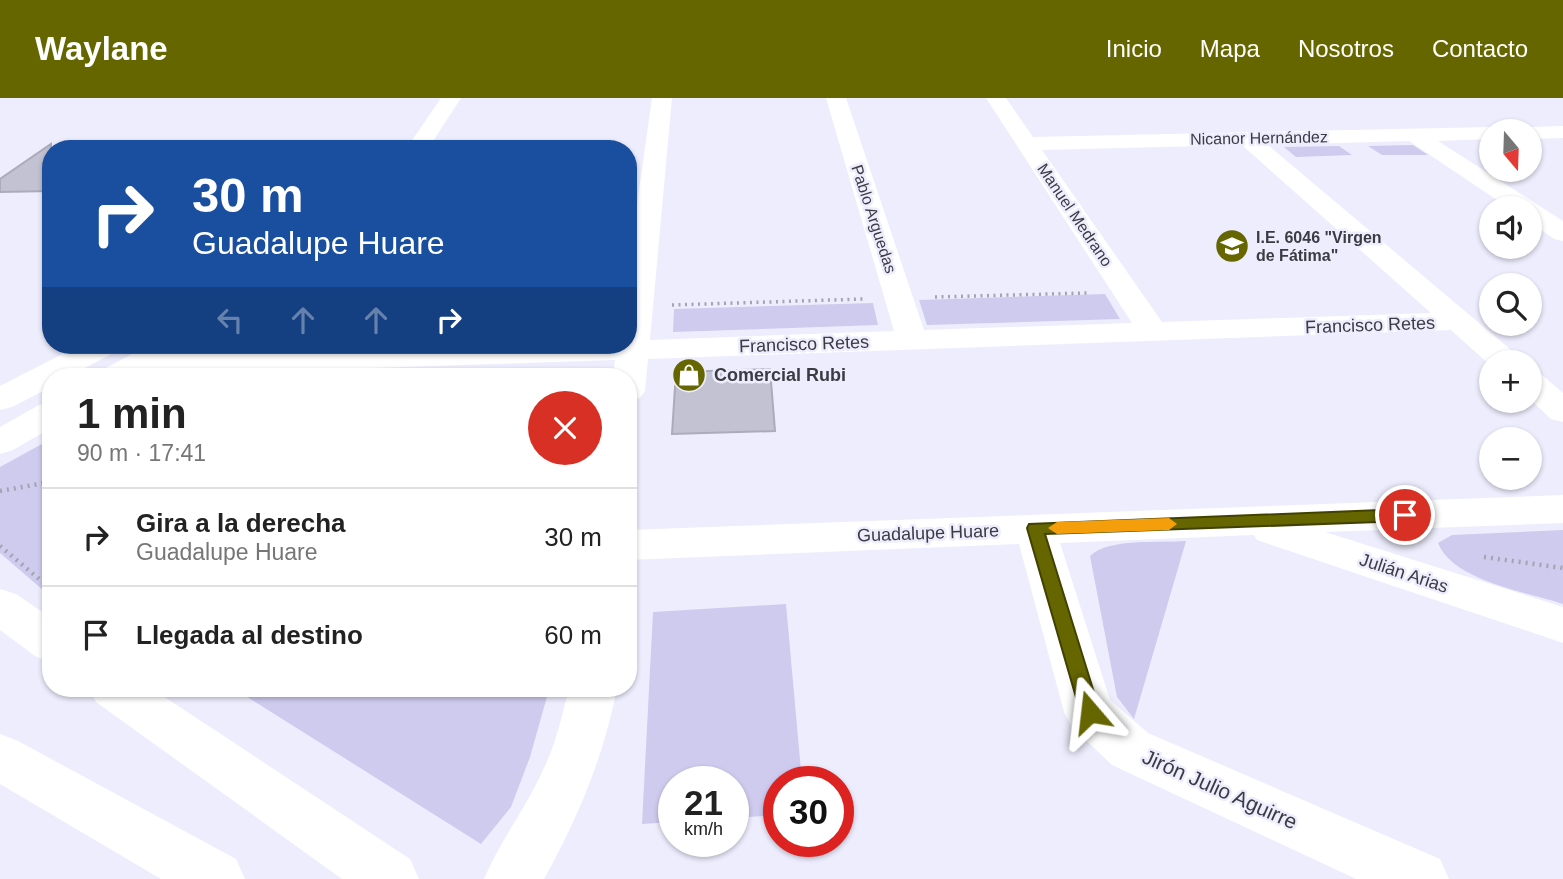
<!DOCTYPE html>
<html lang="es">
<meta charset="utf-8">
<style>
:root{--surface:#fff;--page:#f6f6f6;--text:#222;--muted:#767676;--line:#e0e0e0;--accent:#660}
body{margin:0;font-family:Helvetica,sans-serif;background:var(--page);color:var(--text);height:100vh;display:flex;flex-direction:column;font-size:26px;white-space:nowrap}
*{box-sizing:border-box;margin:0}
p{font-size:23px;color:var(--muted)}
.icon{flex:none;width:38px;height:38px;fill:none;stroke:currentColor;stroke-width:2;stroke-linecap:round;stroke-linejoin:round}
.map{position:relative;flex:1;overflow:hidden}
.details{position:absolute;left:42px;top:270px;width:595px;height:329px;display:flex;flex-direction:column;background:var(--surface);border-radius:28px;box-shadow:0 2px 5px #0004}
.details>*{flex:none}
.top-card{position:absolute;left:42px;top:42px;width:595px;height:214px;border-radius:28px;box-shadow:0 2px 5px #0004;background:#1a4fa0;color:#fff;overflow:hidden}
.needle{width:46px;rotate:161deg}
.buttons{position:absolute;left:1479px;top:21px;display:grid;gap:14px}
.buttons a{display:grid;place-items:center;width:63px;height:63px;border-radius:50%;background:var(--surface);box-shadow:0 2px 5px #0004;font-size:35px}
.speed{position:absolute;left:658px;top:668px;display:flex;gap:14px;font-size:35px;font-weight:700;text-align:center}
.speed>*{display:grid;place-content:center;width:91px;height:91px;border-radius:50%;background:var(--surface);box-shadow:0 2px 5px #0004;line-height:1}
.speed small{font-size:18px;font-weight:400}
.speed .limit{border:10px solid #d22;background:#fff;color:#111}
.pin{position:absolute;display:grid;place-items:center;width:60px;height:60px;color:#fff;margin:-30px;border:4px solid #fff;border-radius:50%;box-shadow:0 2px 7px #0007}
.me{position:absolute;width:77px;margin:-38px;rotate:343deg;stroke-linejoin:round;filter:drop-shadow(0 0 5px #0008)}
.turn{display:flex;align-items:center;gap:24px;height:147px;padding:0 35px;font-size:32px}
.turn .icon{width:91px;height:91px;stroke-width:2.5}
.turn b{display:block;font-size:49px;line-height:60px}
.lanes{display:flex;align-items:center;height:66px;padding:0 35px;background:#0003;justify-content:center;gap:35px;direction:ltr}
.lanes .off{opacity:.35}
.round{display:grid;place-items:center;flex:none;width:74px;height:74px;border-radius:37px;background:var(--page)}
.overview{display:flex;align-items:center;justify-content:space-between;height:119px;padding:0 35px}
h1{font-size:42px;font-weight:600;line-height:52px}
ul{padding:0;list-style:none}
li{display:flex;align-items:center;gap:21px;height:98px;padding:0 35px;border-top:2px solid var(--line)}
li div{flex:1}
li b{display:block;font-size:26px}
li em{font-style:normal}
header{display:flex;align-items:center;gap:42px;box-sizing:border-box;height:98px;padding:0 35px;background:var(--accent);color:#fff}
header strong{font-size:33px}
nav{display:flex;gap:38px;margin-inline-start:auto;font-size:24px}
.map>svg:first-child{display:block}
.green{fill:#cecbee}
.building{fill:#c3c2d3;stroke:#acabbb;stroke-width:2}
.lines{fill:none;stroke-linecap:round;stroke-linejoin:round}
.path-far1{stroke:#a4a3b0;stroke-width:3.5;stroke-dasharray:2 4.5;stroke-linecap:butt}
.path{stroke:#a4a3b0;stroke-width:4.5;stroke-dasharray:2 5;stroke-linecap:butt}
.street{fill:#fff;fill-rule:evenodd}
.secondary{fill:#fff;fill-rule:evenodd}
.route{fill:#660;stroke:#424200;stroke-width:2}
.slow{fill:#f59e0b}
.labels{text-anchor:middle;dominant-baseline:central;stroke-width:5;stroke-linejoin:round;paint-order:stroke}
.far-street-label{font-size:16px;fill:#3c3b42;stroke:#eeedfe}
.far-poi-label{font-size:16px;font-weight:bold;fill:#3c3b42;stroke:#eeedfe;text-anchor:start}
.street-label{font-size:18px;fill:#3c3b42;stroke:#eeedfe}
.poi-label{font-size:18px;font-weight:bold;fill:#3c3b42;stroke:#eeedfe;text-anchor:start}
.near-street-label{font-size:21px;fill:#3c3b42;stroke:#eeedfe}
</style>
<header>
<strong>Waylane</strong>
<nav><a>Inicio</a><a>Mapa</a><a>Nosotros</a><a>Contacto</a></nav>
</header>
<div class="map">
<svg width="1563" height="781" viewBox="0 0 1563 781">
<rect width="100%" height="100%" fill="#eeedfe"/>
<!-- green -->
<path class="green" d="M 1413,47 L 1428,57 L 1382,57 L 1368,48 Z
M 1339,48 L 1352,57 L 1296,59 L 1284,49 Z
M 1105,196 L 1120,221 L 927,227 L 919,202 Z
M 873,205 L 878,227 L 673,234 L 674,211 Z
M 51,341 L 51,499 L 0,455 L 0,369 Z
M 1563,432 L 1563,506 C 1527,494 1453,483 1438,445 L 1452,437 Z
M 1186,443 L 1134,621 L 1117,599 L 1090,458 C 1108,440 1160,445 1186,443 Z
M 786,506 L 802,684 L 779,684 L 779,717 L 733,720 L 733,684 L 674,684 L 674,724 L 642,726 L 653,514 Z
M 241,595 L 548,595 L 530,659 L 511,709 L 481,746 Z"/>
<!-- building -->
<path class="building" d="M 51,46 L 51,93 L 0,94 L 0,81 Z
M 770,271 L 775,333 L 672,336 L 676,274 Z"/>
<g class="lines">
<!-- path-far1 -->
<path class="path-far1" d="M 935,199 L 1087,195
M 672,207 L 863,201"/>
<!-- path -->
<path class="path" d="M 0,393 L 50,384
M 0,448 L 45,486
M 1484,459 L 1563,470"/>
<!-- street -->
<path class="street" d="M 652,0 L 672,0 L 650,242 L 894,233 L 826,0 L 846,0 L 924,232 L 1132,225 L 986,0 L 1006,0 L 1033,39 L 1491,29 L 1501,33 L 1491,33 L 1491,41 L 1438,43 L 1563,123 L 1563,143 L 1554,141 L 1530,124 L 1530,110 L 1509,110 L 1409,43 L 1268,47 L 1517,257 L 1522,264 L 1491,264 L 1491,268 L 1451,232 L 648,261 L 645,293 L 640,300 L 628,303 L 628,278 L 613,278 L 615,262 L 189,276 L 137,267 L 132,260 L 137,253 L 148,250 L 189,256 L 504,247 L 628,247 L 628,170 ZM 1242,47 L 1431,215 L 1162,224 L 1042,52 Z
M 1563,28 L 1563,40 L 1530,41 L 1530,33 L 1520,33 L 1530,29 Z
M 1530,274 L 1542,277 L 1563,295 L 1563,324 L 1551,321 L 1530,301 Z
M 1563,397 L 1563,425 L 1325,434 L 1563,509 L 1563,545 L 1257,442 L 1254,437 L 1060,445 L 1110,602 L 1148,635 L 1440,761 L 1449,781 L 1356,781 L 1112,667 L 1072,629 L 1064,614 L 1019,446 L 628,462 L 628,432 Z
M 569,590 L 617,590 C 604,658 578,720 544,781 L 484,781 C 500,743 526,710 543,672 C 556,646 562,618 569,590 Z"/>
<!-- secondary -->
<path class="secondary" d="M 441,0 L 461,0 L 428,51 L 406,51 Z
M 80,247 L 120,247 L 115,254 L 70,278 L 51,278 L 51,289 L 12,309 L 0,312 L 0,288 Z
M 149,247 L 188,247 L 183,254 L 140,278 L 99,278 L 104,271 Z
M 51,304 L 51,330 L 13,352 L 0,356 L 0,329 L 39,307 Z
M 0,491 L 16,496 L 51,520 L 51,564 L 35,558 L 0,532 Z
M 89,590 L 151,590 L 410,761 L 419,781 L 342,781 L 96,604 Z
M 0,636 L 18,643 L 236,761 L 245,781 L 161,781 L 0,686 Z"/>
</g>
<!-- route -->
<path class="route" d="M 1405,411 L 1413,417 L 1405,423 L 1045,436 L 1100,614 L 1097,620 L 1090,623 L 1082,620 L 1027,430 L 1029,426 Z"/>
<!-- slow -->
<path class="slow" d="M 1169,420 L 1177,426 L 1169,432 L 1057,436 L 1048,430 L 1057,424 Z"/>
<!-- icons -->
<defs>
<g id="school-disc" transform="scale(1.75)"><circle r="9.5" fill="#660" stroke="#eeedfe"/><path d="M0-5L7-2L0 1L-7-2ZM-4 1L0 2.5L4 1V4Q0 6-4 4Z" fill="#fff"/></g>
<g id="shop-disc" transform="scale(1.75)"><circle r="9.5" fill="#660" stroke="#eeedfe"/><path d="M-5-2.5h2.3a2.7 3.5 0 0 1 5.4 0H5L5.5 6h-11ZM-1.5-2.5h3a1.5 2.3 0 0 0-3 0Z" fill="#fff"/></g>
</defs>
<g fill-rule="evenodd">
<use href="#school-disc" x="1232" y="148"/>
<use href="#shop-disc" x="689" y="277"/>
</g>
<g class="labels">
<!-- far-street labels -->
<g class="far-street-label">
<text transform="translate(1259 40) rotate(-1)">Nicanor Hernández</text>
<text transform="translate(1075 117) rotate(56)">Manuel Medrano</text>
<text transform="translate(874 121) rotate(72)">Pablo Arguedas</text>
</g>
<!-- far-poi labels -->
<g class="far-poi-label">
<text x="1256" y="139">I.E. 6046 "Virgen<tspan x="1256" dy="18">de Fátima"</tspan></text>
</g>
<!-- street labels -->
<g class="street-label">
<text transform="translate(1370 227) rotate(-2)">Francisco Retes</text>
<text transform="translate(804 246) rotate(-2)">Francisco Retes</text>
<text transform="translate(928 435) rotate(-2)">Guadalupe Huare</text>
<text transform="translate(1404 475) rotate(18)">Julián Arias</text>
</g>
<!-- poi labels -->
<g class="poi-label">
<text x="714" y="277">Comercial Rubi</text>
</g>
<!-- near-street labels -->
<g class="near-street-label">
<text transform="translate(1220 691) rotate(24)">Jirón Julio Aguirre</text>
</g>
</g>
</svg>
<div class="buttons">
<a><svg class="needle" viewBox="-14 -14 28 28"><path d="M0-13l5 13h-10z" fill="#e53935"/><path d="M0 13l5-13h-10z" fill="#767676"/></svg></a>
<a><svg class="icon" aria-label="sound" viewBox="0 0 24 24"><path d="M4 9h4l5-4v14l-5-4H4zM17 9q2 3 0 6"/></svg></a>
<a><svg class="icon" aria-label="search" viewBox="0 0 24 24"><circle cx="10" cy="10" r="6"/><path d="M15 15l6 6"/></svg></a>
<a>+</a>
<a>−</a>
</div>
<div class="speed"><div>21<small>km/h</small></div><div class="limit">30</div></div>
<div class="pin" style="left:1405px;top:417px;background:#d93025"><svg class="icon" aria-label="arrive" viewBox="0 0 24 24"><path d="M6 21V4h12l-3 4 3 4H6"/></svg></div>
<svg class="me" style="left:1090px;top:614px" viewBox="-20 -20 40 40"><path d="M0-17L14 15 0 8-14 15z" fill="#660" stroke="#fff" stroke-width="4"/></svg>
<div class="top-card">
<div class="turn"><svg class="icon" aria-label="right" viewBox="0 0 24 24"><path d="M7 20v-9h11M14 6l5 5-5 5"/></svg><div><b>30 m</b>Guadalupe Huare</div></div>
<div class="lanes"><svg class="icon off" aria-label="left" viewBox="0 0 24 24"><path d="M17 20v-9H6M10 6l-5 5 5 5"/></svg><svg class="icon off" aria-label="ahead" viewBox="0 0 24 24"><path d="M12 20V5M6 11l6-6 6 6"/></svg><svg class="icon off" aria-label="ahead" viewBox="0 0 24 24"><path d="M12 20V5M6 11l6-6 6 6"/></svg><svg class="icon" aria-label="right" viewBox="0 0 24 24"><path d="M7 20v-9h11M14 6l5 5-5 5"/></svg></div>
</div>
<section class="details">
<div class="overview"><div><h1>1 min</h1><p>90 m · 17:41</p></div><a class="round" style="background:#d93025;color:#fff"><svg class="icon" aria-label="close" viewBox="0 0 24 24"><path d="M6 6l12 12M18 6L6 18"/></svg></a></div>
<ul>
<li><svg class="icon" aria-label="right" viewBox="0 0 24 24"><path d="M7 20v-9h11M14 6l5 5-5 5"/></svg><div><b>Gira a la derecha</b><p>Guadalupe Huare</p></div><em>30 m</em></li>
<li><svg class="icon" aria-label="arrive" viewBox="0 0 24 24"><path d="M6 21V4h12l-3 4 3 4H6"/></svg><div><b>Llegada al destino</b></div><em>60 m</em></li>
</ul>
</section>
</div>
